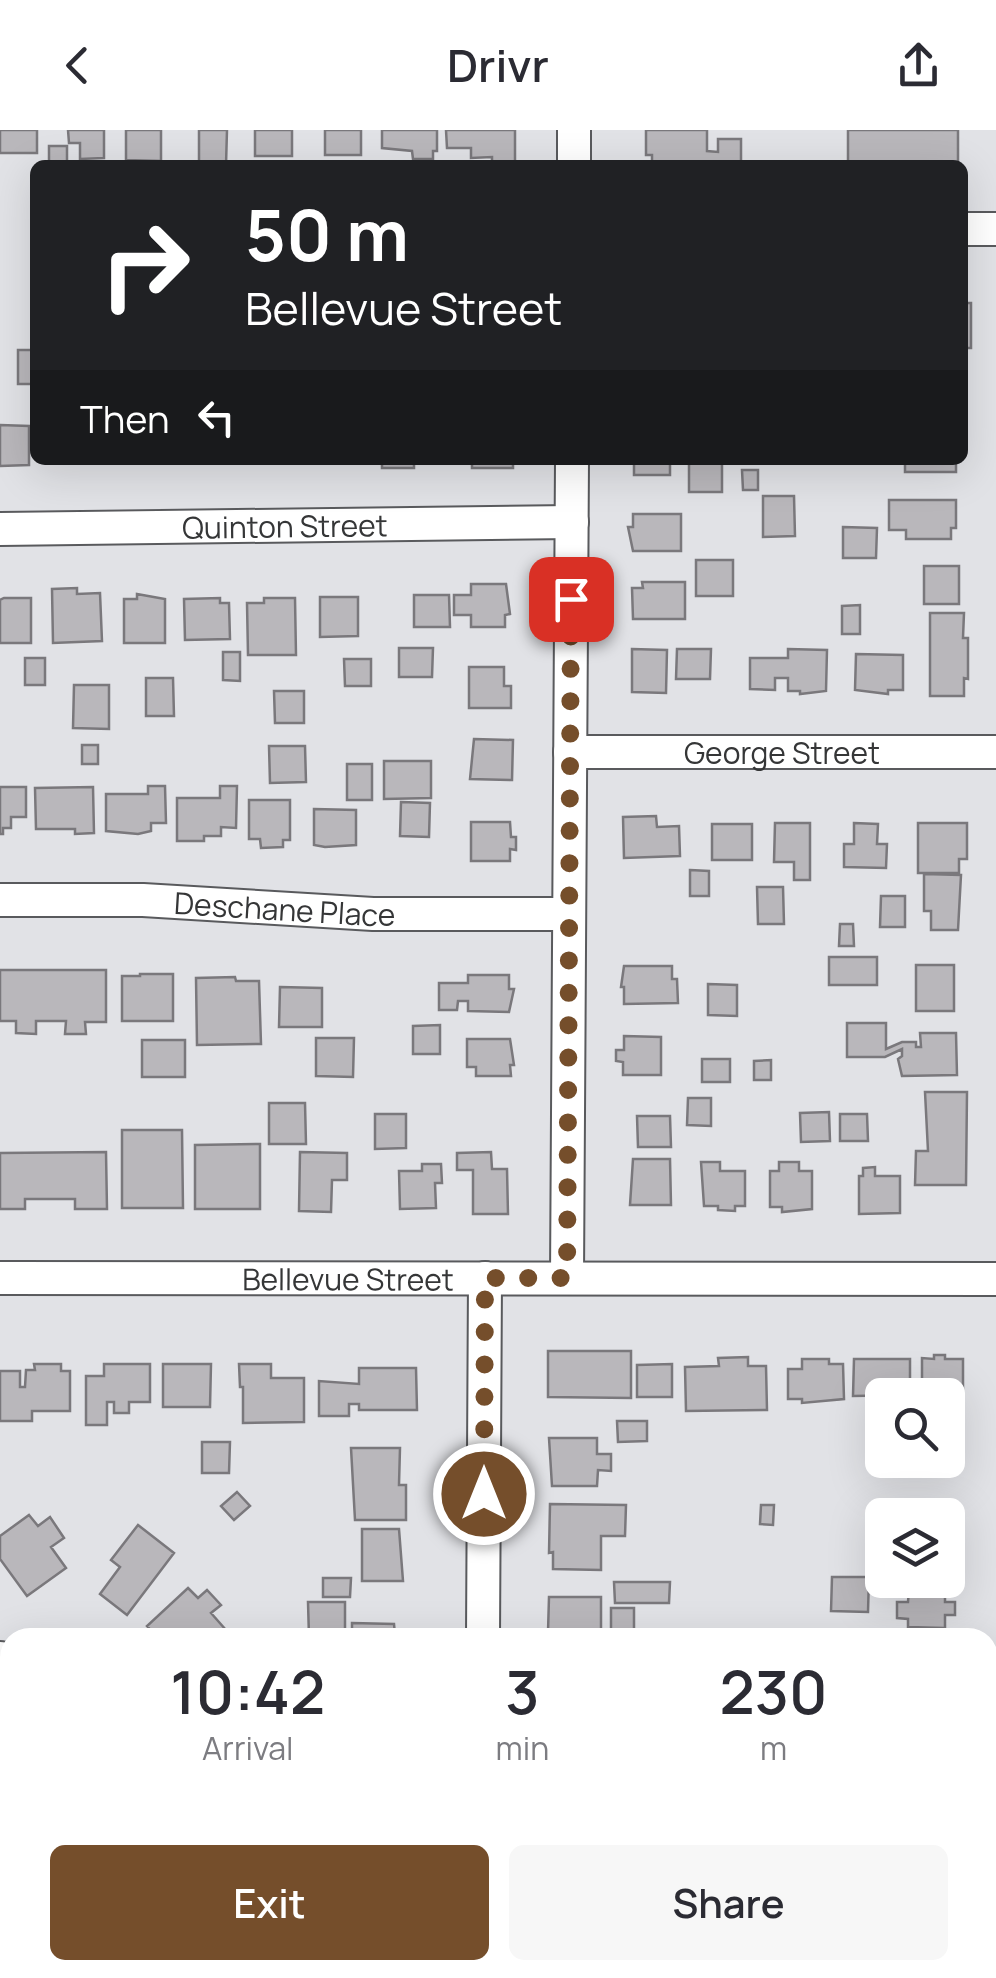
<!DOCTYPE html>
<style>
:root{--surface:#fff;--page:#f7f7f7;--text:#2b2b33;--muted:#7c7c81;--accent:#754e2b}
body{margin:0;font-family:Manrope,sans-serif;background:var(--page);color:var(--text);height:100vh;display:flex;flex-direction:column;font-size:38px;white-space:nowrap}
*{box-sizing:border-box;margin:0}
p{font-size:32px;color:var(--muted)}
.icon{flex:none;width:55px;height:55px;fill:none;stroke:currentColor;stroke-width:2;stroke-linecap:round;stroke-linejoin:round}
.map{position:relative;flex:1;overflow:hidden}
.panel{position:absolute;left:0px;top:1498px;width:998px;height:352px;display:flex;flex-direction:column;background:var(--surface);border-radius:30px 30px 0 0;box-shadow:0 10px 40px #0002}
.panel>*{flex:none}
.top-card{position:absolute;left:30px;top:30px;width:938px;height:305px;border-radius:15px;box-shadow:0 10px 40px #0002;background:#202124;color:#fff;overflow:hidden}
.controls{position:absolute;left:865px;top:1248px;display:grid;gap:20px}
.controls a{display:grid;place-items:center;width:100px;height:100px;border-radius:15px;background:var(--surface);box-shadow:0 10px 40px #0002;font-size:50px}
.pin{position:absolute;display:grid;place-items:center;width:85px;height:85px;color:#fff;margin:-42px;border-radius:20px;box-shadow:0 5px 15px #0006}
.me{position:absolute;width:110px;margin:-55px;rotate:0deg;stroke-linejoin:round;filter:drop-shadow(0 0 8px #0008)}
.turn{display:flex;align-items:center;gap:35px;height:210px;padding:0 50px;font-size:45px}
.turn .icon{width:130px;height:130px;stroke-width:2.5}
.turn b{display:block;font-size:70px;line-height:85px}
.then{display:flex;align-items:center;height:95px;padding:0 50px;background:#0003;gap:20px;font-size:38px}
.eta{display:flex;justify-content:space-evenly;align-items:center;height:170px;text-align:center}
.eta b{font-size:60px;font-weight:600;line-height:70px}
.button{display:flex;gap:20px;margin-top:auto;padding:20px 50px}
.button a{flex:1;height:115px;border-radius:15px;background:var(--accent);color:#fff;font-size:40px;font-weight:600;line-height:115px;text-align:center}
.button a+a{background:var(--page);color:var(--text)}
header{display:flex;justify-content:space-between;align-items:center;height:130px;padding:0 50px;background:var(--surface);font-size:45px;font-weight:600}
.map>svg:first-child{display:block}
.building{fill:#b9b7bb;stroke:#7a787c;stroke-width:2.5}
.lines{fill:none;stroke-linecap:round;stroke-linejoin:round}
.minor-casing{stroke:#595a5d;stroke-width:36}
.minor{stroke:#fff;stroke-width:32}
.route{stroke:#754e2b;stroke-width:18;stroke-dasharray:0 32.4}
.labels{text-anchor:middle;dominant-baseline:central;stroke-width:9;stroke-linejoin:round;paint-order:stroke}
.street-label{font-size:30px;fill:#353637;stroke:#fff}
</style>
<header><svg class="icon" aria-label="back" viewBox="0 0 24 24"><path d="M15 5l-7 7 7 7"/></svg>Drivr<svg class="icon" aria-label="share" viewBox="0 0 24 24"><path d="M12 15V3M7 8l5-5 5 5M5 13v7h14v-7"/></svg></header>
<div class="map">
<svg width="996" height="1848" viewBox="0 0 996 1848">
<rect width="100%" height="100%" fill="#e1e2e6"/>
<!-- building -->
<path class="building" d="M 0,0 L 37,0 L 37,23 L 0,23 Z
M 68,0 L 104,0 L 104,28 L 80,29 L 80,13 L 69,13 Z
M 126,0 L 161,0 L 161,31 L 126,30 Z
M 199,0 L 227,0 L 226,35 L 199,31 Z
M 255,0 L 292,0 L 292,26 L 255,26 Z
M 325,0 L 361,0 L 361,25 L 325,25 Z
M 382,0 L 437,0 L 437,21 L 433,21 L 433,29 L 413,29 L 412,21 L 382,18 Z
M 446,0 L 515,0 L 515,35 L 492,35 L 492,27 L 471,28 L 471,18 L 447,18 Z
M 646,0 L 707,0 L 707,21 L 718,22 L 718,9 L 741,9 L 741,35 L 652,35 L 652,25 L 646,25 Z
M 848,0 L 958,0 L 958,35 L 848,35 Z
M 49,16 L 67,16 L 67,35 L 49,35 Z
M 962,173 L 971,173 L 971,218 L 962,218 Z
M 18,220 L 35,220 L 35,254 L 18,254 Z
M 0,295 L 29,296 L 29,335 L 0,336 Z
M 382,330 L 414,330 L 414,338 L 382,338 Z
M 472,330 L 513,330 L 513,338 L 472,338 Z
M 634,330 L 670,330 L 670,345 L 634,345 Z
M 905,330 L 956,330 L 956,342 L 905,342 Z
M 689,332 L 722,332 L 722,362 L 689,362 Z
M 742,340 L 758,340 L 758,360 L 743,360 Z
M 763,366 L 794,366 L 795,406 L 763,407 Z
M 889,370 L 956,370 L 956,398 L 951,398 L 951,409 L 906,409 L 906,400 L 889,400 Z
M 633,384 L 681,384 L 681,421 L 633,421 L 628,397 L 633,397 Z
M 843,397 L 877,398 L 876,428 L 843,428 Z
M 696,430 L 733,430 L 733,466 L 696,466 Z
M 924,436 L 959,436 L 959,474 L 924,474 Z
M 642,452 L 685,452 L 685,489 L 633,489 L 632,458 L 643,458 Z
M 471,454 L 506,454 L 510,484 L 505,485 L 505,497 L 471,497 L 471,485 L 454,485 L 454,465 L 471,465 Z
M 77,458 L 77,464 L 100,463 L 102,511 L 53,513 L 52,459 Z
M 137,464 L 165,469 L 165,513 L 124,513 L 124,469 L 137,469 Z
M 414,465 L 449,465 L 450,497 L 414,497 Z
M 320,467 L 358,467 L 358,506 L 320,507 Z
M 4,468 L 31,468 L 31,513 L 0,513 L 0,470 Z
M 220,468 L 220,473 L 229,473 L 230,509 L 185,510 L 184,469 Z
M 264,468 L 295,468 L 296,525 L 248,525 L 247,473 L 264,473 Z
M 860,475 L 860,504 L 842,504 L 842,476 Z
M 930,483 L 964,483 L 963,508 L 968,508 L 968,549 L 964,548 L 964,566 L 930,566 Z
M 399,518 L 433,518 L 432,547 L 399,547 Z
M 632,519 L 667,520 L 666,563 L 632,562 Z
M 677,519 L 711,519 L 710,549 L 676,549 Z
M 788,519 L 827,520 L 826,561 L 800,564 L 800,561 L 788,561 L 788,548 L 775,548 L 775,560 L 750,559 L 750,528 L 788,528 Z
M 223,522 L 240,522 L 240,551 L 223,550 Z
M 856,524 L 903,525 L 903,560 L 888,560 L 888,564 L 855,560 Z
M 25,528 L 45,528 L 45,555 L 25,555 Z
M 344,529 L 371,529 L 371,556 L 345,556 Z
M 469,537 L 504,537 L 504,556 L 511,556 L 511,578 L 469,578 Z
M 146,548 L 173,548 L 174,586 L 146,586 Z
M 74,555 L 109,555 L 109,599 L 73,598 Z
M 274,561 L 304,561 L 304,593 L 275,593 Z
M 474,609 L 513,610 L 512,650 L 470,649 Z
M 82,615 L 98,615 L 98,634 L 82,634 Z
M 269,616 L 305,616 L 306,652 L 270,653 Z
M 384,631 L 431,631 L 431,668 L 384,669 Z
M 347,634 L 372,634 L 372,670 L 347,670 Z
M 148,656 L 165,656 L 166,693 L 151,693 L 151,701 L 138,704 L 106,701 L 106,664 L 148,664 Z
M 220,656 L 237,656 L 236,698 L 221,697 L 221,706 L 204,706 L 204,711 L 177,711 L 177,668 L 220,668 Z
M 0,657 L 26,657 L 26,687 L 11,687 L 11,698 L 3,698 L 3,704 L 0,704 Z
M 93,657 L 94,703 L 75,704 L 75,699 L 36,699 L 35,658 Z
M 249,670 L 290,670 L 290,710 L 283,710 L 283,717 L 261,718 L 260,709 L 249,709 Z
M 401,672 L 430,673 L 429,707 L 400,706 Z
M 314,679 L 356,680 L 356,715 L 325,717 L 314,715 Z
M 656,686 L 657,697 L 679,696 L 680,726 L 624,728 L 623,687 Z
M 471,692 L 510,692 L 511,707 L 516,707 L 516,720 L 510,719 L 510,731 L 471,731 Z
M 775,693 L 810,693 L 810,750 L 794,750 L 794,732 L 774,732 Z
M 854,693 L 878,694 L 877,714 L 887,714 L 886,738 L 844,737 L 844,714 L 854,714 Z
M 918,693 L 967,693 L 967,729 L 959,729 L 959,743 L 918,743 Z
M 712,694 L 752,694 L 752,730 L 712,730 Z
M 690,740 L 709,741 L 709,766 L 690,766 Z
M 924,744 L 961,745 L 958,800 L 931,800 L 931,781 L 924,781 Z
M 757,757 L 783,757 L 784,794 L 758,794 Z
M 881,766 L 905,766 L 905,797 L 880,797 Z
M 840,794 L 853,794 L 854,816 L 839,816 Z
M 829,827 L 877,827 L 877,855 L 829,855 Z
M 916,835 L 954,835 L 954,881 L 916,881 Z
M 624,836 L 672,836 L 672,849 L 677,849 L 678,873 L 624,874 L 624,857 L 621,857 Z
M 0,840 L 106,840 L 106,892 L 85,892 L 86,904 L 65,904 L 66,891 L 36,891 L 36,904 L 16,903 L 16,891 L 0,891 Z
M 140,844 L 173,844 L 173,891 L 122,891 L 122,846 L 140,846 Z
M 468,845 L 509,845 L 509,859 L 514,859 L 509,882 L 468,881 L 468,871 L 458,871 L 457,880 L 439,880 L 439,853 L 468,853 Z
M 235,847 L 236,851 L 259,851 L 261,914 L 197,915 L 196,848 Z
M 708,854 L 737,855 L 737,886 L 708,885 Z
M 280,857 L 322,858 L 322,897 L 279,897 Z
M 847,893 L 886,893 L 886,919 L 902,912 L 916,912 L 916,917 L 921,917 L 920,903 L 956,903 L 957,945 L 902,946 L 898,929 L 902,926 L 902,919 L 885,927 L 847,927 Z
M 440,895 L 440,924 L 413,924 L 413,896 Z
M 624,906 L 661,907 L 661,945 L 623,945 L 623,932 L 616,931 L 616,920 L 624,920 Z
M 316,908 L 354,908 L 353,947 L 316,946 Z
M 467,909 L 510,909 L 514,935 L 510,935 L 511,946 L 476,946 L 476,937 L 467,937 Z
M 142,910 L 185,910 L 185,947 L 142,947 Z
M 702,929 L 730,929 L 730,952 L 702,952 Z
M 771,930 L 771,950 L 754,950 L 754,931 Z
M 925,962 L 967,962 L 966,1055 L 915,1055 L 916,1021 L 928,1021 Z
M 688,968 L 711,968 L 711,996 L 687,995 Z
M 269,973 L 305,973 L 306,1014 L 269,1014 Z
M 829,982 L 830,1011 L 801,1012 L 800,983 Z
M 375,984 L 406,984 L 406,1018 L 375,1019 Z
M 840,984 L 867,984 L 868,1011 L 840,1011 Z
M 637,986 L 670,986 L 671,1017 L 638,1017 Z
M 122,1000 L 182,1000 L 183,1078 L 122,1078 Z
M 260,1014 L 260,1079 L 195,1079 L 195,1015 Z
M 106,1022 L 107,1079 L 75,1079 L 75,1069 L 25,1069 L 25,1079 L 0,1079 L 0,1023 Z
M 300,1022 L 347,1023 L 347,1050 L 332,1050 L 331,1082 L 299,1081 Z
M 491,1022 L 492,1039 L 507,1039 L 508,1084 L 473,1084 L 473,1040 L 457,1040 L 457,1023 Z
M 633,1029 L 670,1029 L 671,1075 L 630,1075 Z
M 701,1032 L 720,1032 L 720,1041 L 745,1041 L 745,1076 L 735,1076 L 735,1081 L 718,1080 L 718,1076 L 704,1076 Z
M 779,1032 L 799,1032 L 799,1041 L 812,1041 L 812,1079 L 782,1082 L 782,1077 L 770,1077 L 770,1041 L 779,1041 Z
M 422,1034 L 441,1034 L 442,1053 L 435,1053 L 436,1078 L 400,1079 L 399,1041 L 422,1041 Z
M 875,1037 L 875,1046 L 900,1046 L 900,1083 L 859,1084 L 859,1046 L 863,1046 L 863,1038 Z
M 548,1221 L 631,1221 L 631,1268 L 548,1267 Z
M 934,1225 L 945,1225 L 945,1229 L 963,1229 L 963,1266 L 953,1266 L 953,1306 L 948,1306 L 948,1265 L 922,1265 L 922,1228 L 934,1229 Z
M 748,1227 L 748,1236 L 766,1236 L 767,1280 L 686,1281 L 685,1237 L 719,1236 L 718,1228 Z
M 802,1229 L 829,1229 L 829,1234 L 843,1234 L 844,1269 L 802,1273 L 802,1269 L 788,1269 L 788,1239 L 802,1239 Z
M 854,1229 L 910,1229 L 910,1265 L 853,1266 Z
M 34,1234 L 61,1234 L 61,1241 L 70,1241 L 70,1281 L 32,1281 L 32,1291 L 0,1291 L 0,1241 L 20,1241 L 20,1257 L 25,1257 L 26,1240 L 35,1240 Z
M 104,1234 L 150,1234 L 150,1272 L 129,1272 L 129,1283 L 114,1283 L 114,1272 L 107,1272 L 107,1295 L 86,1295 L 86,1246 L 104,1246 Z
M 163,1234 L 211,1234 L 210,1277 L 163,1277 Z
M 239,1234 L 271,1234 L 271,1248 L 304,1248 L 304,1292 L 243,1293 L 243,1257 L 240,1257 Z
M 672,1234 L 672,1267 L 637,1267 L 637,1235 Z
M 359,1238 L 416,1238 L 417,1280 L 359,1280 L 359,1274 L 349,1274 L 349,1286 L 319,1286 L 319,1251 L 359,1254 Z
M 617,1291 L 647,1291 L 647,1311 L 618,1312 Z
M 549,1308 L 597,1308 L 597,1324 L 611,1324 L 611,1341 L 598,1340 L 597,1356 L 552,1356 Z
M 202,1312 L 230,1312 L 229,1343 L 202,1343 Z
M 351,1318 L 400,1318 L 399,1355 L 406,1355 L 406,1390 L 355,1390 Z
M 237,1362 L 250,1376 L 234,1390 L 221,1376 Z
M 550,1374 L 626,1375 L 625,1406 L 601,1406 L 601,1440 L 553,1439 L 553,1422 L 549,1423 Z
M 761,1375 L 774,1375 L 773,1395 L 760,1394 Z
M 876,1379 L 907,1379 L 907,1385 L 882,1385 L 882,1402 L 876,1403 Z
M 29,1385 L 38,1396 L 50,1387 L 64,1408 L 51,1417 L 66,1438 L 27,1466 L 0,1429 L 0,1406 Z
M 138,1395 L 174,1423 L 127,1485 L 100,1464 L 120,1437 L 111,1430 Z
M 362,1399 L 399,1399 L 403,1451 L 362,1451 Z
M 832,1447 L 869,1447 L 868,1482 L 831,1481 Z
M 323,1448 L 351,1448 L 350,1467 L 323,1467 Z
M 614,1452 L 670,1452 L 669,1473 L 615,1473 Z
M 188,1458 L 198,1468 L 207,1460 L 221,1475 L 211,1483 L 233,1508 L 158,1508 L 147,1496 Z
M 909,1458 L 945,1458 L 945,1472 L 955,1472 L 955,1485 L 945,1485 L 945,1498 L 908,1497 L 908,1489 L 897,1488 L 897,1472 L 908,1472 Z
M 549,1467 L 601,1467 L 601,1508 L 552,1508 L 552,1502 L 548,1502 Z
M 308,1472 L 345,1472 L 345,1507 L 309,1507 Z
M 611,1478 L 634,1478 L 634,1502 L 611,1501 Z
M 352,1493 L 394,1494 L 395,1505 L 400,1508 L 352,1508 Z
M 10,1831 L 10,1840 L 36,1842 L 29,1845 L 31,1848 L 0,1848 L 0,1836 Z
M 308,1840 L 356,1840 L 353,1847 L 355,1848 L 305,1848 Z
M 534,1840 L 636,1840 L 636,1848 L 534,1848 Z
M 687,1840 L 759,1840 L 758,1848 L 687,1848 Z"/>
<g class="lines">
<!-- minor casing -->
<g class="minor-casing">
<g id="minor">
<path d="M 574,35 L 574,0"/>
<path d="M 962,99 L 996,99"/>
<path id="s1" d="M 0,399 L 572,392"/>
<path id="s2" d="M 570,622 L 996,622"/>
<path id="s3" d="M 0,770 L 143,770 L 373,784 L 569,784"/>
<path id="s4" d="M 0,1148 L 996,1149"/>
<path d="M 567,1148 L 572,330"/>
<path d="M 483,1508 L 485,1148"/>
<path d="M 0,1528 L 10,1530"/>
<path d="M 0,1587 L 10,1608"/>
<path d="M 988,1746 L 996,1746"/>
<path d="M 122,1840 L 127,1848"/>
<path d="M 481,1848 L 481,1840"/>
</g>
</g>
<!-- minor -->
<use href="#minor" class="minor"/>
</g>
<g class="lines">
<!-- route -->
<path class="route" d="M 484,1364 L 485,1148 L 567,1148 L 571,469"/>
</g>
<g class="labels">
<!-- street labels -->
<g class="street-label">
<text stroke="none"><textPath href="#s1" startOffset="285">Quinton Street</textPath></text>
<text stroke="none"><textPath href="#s2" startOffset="212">George Street</textPath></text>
<text stroke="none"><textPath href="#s3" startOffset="285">Deschane Place</textPath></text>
<text stroke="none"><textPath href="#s4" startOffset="348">Bellevue Street</textPath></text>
</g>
</g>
</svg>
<div class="controls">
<a><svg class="icon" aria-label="search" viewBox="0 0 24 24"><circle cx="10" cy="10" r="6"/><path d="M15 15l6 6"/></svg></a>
<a><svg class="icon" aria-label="layers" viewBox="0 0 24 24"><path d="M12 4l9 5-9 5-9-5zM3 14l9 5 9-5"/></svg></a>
</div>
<div class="pin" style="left:571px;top:469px;background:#d93025"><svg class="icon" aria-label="arrive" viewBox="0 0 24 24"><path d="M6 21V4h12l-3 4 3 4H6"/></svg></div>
<svg class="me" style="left:484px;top:1364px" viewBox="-20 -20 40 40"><circle r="17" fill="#754e2b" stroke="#fff" stroke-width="3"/><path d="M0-11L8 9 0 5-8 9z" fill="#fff"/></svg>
<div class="top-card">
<div class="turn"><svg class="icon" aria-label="right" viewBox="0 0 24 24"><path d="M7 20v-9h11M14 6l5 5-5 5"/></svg><div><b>50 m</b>Bellevue Street</div></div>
<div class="then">Then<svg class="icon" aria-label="left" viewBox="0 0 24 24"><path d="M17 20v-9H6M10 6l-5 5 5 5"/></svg></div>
</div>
<section class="panel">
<div class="eta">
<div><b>10:42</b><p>Arrival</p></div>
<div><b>3</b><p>min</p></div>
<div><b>230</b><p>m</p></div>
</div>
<div class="button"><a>Exit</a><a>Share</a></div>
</section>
</div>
